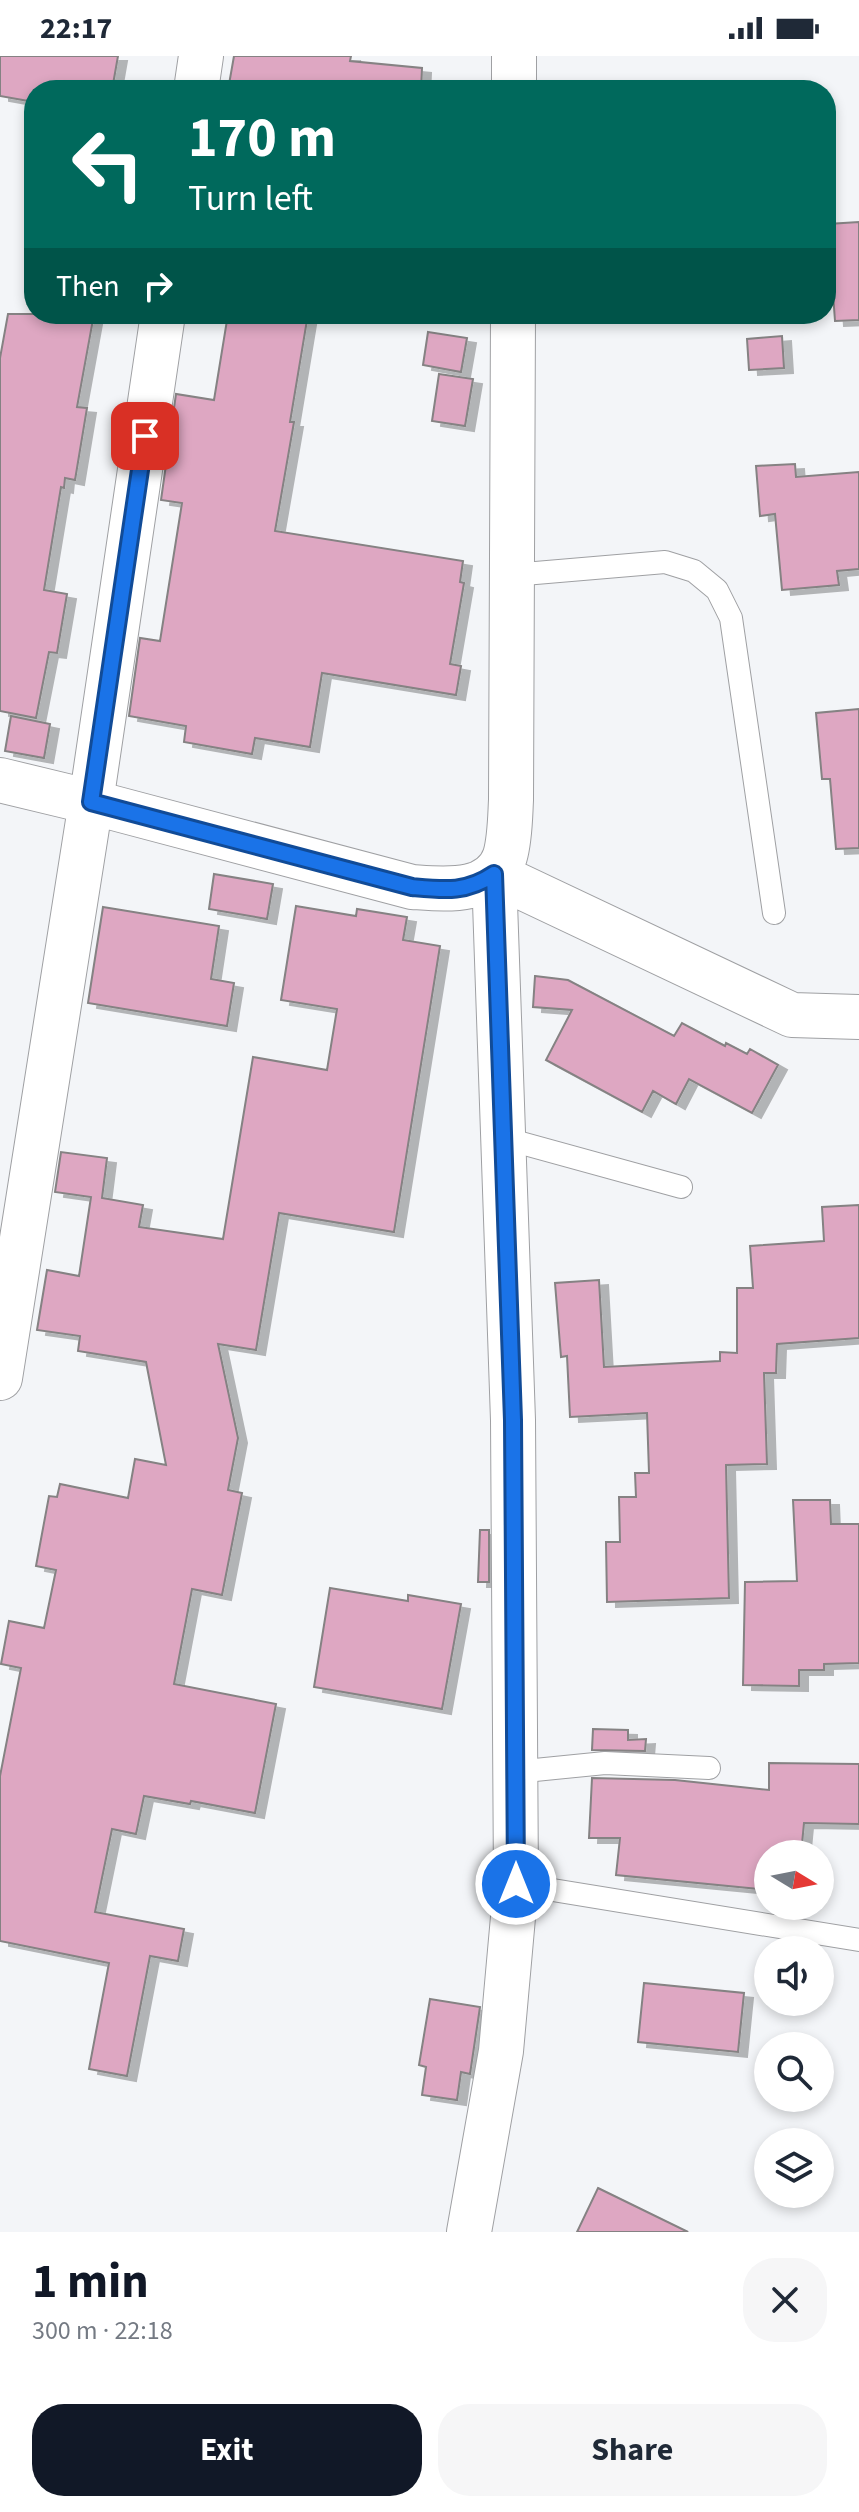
<!DOCTYPE html>
<meta charset="utf-8">
<style>
:root{--surface:#fff;--page:#f6f6f7;--text:#1f2937;--muted:#747a83;--accent:#111827}
body{margin:0;font-family:"Source Sans 3",sans-serif;background:var(--page);color:var(--text);height:100vh;display:flex;flex-direction:column;font-size:30px;white-space:nowrap}
*{box-sizing:border-box;margin:0}
p{font-size:26px;color:var(--muted)}
.icon{flex:none;width:44px;height:44px;fill:none;stroke:currentColor;stroke-width:2;stroke-linecap:round;stroke-linejoin:round}
.map{position:relative;height:2176px;overflow:hidden}
.panel{display:flex;flex-direction:column;background:var(--surface);flex:1}
.panel>*{flex:none}
.banner{position:absolute;left:24px;top:24px;width:812px;height:244px;border-radius:32px;box-shadow:0 4px 12px #0003;background:#00695c;color:#fff;overflow:hidden}
.needle{width:52px;rotate:100deg}
.tools{position:absolute;left:754px;top:1784px;display:grid;gap:16px}
.tools a{display:grid;place-items:center;width:80px;height:80px;border-radius:50%;background:var(--surface);box-shadow:0 4px 12px #0003;font-size:40px}
.pin{position:absolute;display:grid;place-items:center;width:68px;height:68px;color:#fff;margin:-34px;border-radius:16px;box-shadow:0 4px 12px #0006}
.me{position:absolute;width:88px;margin:-44px;rotate:0deg;stroke-linejoin:round;filter:drop-shadow(0 0 6px #0008)}
.turn{display:flex;align-items:center;gap:28px;height:168px;padding:0 32px;font-size:36px}
.turn .icon{width:104px;height:104px;stroke-width:2.5}
.turn b{display:block;font-size:56px;line-height:68px}
.then{display:flex;align-items:center;height:76px;padding:0 32px;background:#0003;gap:16px;font-size:30px}
.round{display:grid;place-items:center;flex:none;width:84px;height:84px;border-radius:32px;background:var(--page)}
.headline{display:flex;align-items:center;justify-content:space-between;height:136px;padding:0 32px}
h1{font-size:48px;font-weight:700;line-height:60px;color:var(--accent)}
.primary-button{display:flex;gap:16px;margin-top:auto;padding:16px 32px}
.primary-button a{flex:1;height:92px;border-radius:32px;background:var(--accent);color:#fff;font-size:32px;font-weight:700;line-height:92px;text-align:center}
.primary-button a+a{background:var(--page);color:var(--text)}
.status{display:flex;justify-content:space-between;align-items:center;height:56px;padding:0 40px;background:var(--surface);direction:ltr}
.status svg{height:22px;fill:currentColor}
.map>svg:first-child{display:block}
.building{fill:#dea7c2;stroke:#858283;stroke-width:2;filter:url(#shadow)}
.lines{fill:none;stroke-linecap:round;stroke-linejoin:round}
.service-casing{stroke:#9fa0a3;stroke-width:24}
.minor-casing{stroke:#9fa0a3;stroke-width:46}
.tertiary-casing{stroke:#9fa0a3;stroke-width:46}
.service{stroke:#fff;stroke-width:22}
.minor{stroke:#fff;stroke-width:44}
.tertiary{stroke:#fff;stroke-width:44}
.route-casing{stroke:#114b97;stroke-width:20}
.route{stroke:#1a73e8;stroke-width:14}
</style>
<div class="status"><b>22:17</b><svg viewBox="0 0 49 12"><path d="M0 12V9h3v3zM5 12V6h3v6zM10 12V3h3v9zM15 12V0h3v12zM26 1h20v11H26zM47 4h2v5h-2z"/></svg></div>
<div class="map">
<svg width="859" height="2176" viewBox="0 0 859 2176">
<defs>
<filter id="shadow"><feDropShadow dx="9" dy="5" stdDeviation="0" flood-color="#0004"/></filter>
</defs>
<rect width="100%" height="100%" fill="#f3f5f8"/>
<!-- building -->
<path class="building" d="M 0,0 L 118,0 L 112,34 L 34,34 L 34,46 L 0,40 Z
M 234,0 L 351,0 L 350,5 L 422,12 L 421,34 L 228,34 Z
M 859,166 L 859,264 L 835,265 L 828,168 Z
M 8,258 L 94,258 L 77,351 L 87,352 L 75,424 L 65,422 L 64,432 L 61,431 L 44,534 L 67,538 L 57,597 L 49,596 L 36,662 L 0,655 L 0,302 Z
M 228,258 L 308,258 L 290,366 L 294,366 L 275,475 L 463,505 L 460,526 L 464,527 L 450,608 L 461,610 L 456,639 L 322,617 L 310,691 L 255,682 L 252,698 L 184,686 L 186,670 L 129,660 L 140,582 L 160,585 L 182,447 L 161,444 L 176,338 L 214,344 Z
M 428,276 L 467,282 L 461,316 L 423,309 Z
M 782,280 L 784,312 L 749,314 L 747,283 Z
M 439,318 L 473,323 L 465,370 L 432,365 Z
M 795,408 L 796,421 L 859,416 L 859,513 L 837,515 L 839,529 L 782,534 L 775,458 L 760,460 L 756,410 Z
M 859,653 L 859,792 L 836,793 L 830,723 L 822,723 L 816,657 Z
M 11,660 L 50,668 L 44,702 L 5,695 Z
M 214,818 L 273,828 L 267,863 L 209,853 Z
M 296,850 L 356,860 L 357,853 L 407,861 L 403,884 L 440,890 L 394,1176 L 279,1157 L 256,1294 L 218,1288 L 238,1382 L 228,1434 L 242,1437 L 222,1539 L 192,1533 L 174,1628 L 276,1648 L 255,1757 L 191,1745 L 190,1748 L 144,1740 L 136,1778 L 112,1773 L 95,1856 L 184,1873 L 178,1905 L 150,1900 L 127,2020 L 89,2013 L 109,1907 L 0,1885 L 0,1720 L 21,1612 L 1,1608 L 9,1565 L 44,1572 L 56,1514 L 36,1510 L 49,1440 L 57,1441 L 60,1428 L 128,1442 L 135,1403 L 166,1409 L 146,1306 L 78,1295 L 80,1280 L 37,1274 L 47,1214 L 79,1220 L 91,1141 L 55,1136 L 61,1096 L 107,1102 L 102,1142 L 143,1149 L 139,1171 L 223,1183 L 253,1001 L 327,1014 L 337,953 L 281,944 Z
M 103,851 L 219,870 L 211,923 L 234,927 L 227,970 L 88,947 Z
M 535,920 L 568,924 L 674,980 L 682,967 L 725,990 L 726,987 L 747,998 L 750,993 L 778,1009 L 752,1057 L 689,1023 L 676,1048 L 653,1035 L 642,1056 L 546,1004 L 572,954 L 533,951 Z
M 859,1149 L 859,1282 L 777,1288 L 776,1317 L 764,1317 L 767,1408 L 726,1409 L 729,1542 L 607,1546 L 606,1486 L 620,1486 L 619,1441 L 636,1441 L 635,1417 L 649,1417 L 647,1357 L 570,1361 L 567,1300 L 561,1301 L 555,1227 L 599,1224 L 604,1311 L 720,1305 L 720,1296 L 737,1297 L 737,1232 L 753,1232 L 750,1190 L 824,1185 L 822,1151 Z
M 793,1444 L 830,1444 L 831,1468 L 859,1468 L 859,1607 L 824,1608 L 824,1614 L 799,1614 L 799,1630 L 743,1629 L 745,1526 L 797,1525 Z
M 480,1474 L 489,1474 L 489,1526 L 478,1526 Z
M 330,1532 L 408,1545 L 408,1539 L 461,1548 L 442,1653 L 314,1631 Z
M 593,1673 L 628,1674 L 628,1684 L 646,1683 L 645,1695 L 592,1694 Z
M 769,1707 L 859,1708 L 859,1768 L 804,1767 L 801,1798 L 768,1798 L 768,1834 L 616,1819 L 620,1782 L 589,1782 L 592,1722 L 675,1724 L 769,1734 Z
M 644,1927 L 744,1937 L 738,1996 L 638,1986 Z
M 430,1943 L 480,1951 L 470,2018 L 461,2016 L 457,2044 L 422,2039 L 426,2011 L 419,2009 Z
M 598,2132 L 688,2176 L 577,2176 Z"/>
<g class="lines">
<!-- service casing -->
<g class="service-casing">
<path id="service" d="M 512,519 L 665,506 L 694,515 L 717,534 L 731,562 L 774,857
M 503,1082 L 681,1131
M 515,1716 L 605,1707 L 709,1712
M 516,1828 L 859,1884"/>
</g>
<!-- minor casing -->
<g class="minor-casing">
<path id="minor" d="M 196,34 L 201,0
M 0,1322 L 91,746 L 163,258
M 469,2176 L 501,1995 L 516,1828 L 513,1364 L 494,818 L 792,959 L 859,961"/>
</g>
<!-- tertiary casing -->
<g class="tertiary-casing">
<path id="tertiary" d="M 514,34 L 514,0
M 0,724 L 91,746 L 412,831 C 444,833 492,839 505,800 C 510,783 510,763 511,744 L 513,258"/>
</g>
<!-- service -->
<use href="#service" class="service"/>
<!-- minor -->
<use href="#minor" class="minor"/>
<!-- tertiary -->
<use href="#tertiary" class="tertiary"/>
</g>
<g class="lines">
<!-- route casing -->
<g class="route-casing">
<path id="route" d="M 145,380 L 91,746 L 412,831 C 444,834 466,837 494,818 L 513,1364 L 516,1828"/>
</g>
<!-- route -->
<use href="#route" class="route"/>
</g>
</svg>
<div class="tools">
<a><svg class="needle" viewBox="-14 -14 28 28"><path d="M0-13l5 13h-10z" fill="#e53935"/><path d="M0 13l5-13h-10z" fill="#747a83"/></svg></a>
<a><svg class="icon" aria-label="sound" viewBox="0 0 24 24"><path d="M4 9h4l5-4v14l-5-4H4zM17 9q2 3 0 6"/></svg></a>
<a><svg class="icon" aria-label="search" viewBox="0 0 24 24"><circle cx="10" cy="10" r="6"/><path d="M15 15l6 6"/></svg></a>
<a><svg class="icon" aria-label="layers" viewBox="0 0 24 24"><path d="M12 4l9 5-9 5-9-5zM3 14l9 5 9-5"/></svg></a>
</div>
<div class="pin" style="left:145px;top:380px;background:#d93025"><svg class="icon" aria-label="arrive" viewBox="0 0 24 24"><path d="M6 21V4h12l-3 4 3 4H6"/></svg></div>
<svg class="me" style="left:516px;top:1828px" viewBox="-20 -20 40 40"><circle r="17" fill="#1a73e8" stroke="#fff" stroke-width="3"/><path d="M0-11L8 9 0 5-8 9z" fill="#fff"/></svg>
<div class="banner">
<div class="turn"><svg class="icon" aria-label="left" viewBox="0 0 24 24"><path d="M17 20v-9H6M10 6l-5 5 5 5"/></svg><div><b>170 m</b>Turn left</div></div>
<div class="then">Then<svg class="icon" aria-label="right" viewBox="0 0 24 24"><path d="M7 20v-9h11M14 6l5 5-5 5"/></svg></div>
</div>
</div>
<section class="panel">
<div class="headline"><div><h1>1 min</h1><p>300 m · 22:18</p></div><a class="round"><svg class="icon" aria-label="close" viewBox="0 0 24 24"><path d="M6 6l12 12M18 6L6 18"/></svg></a></div>
<div class="primary-button"><a>Exit</a><a>Share</a></div>
</section>
